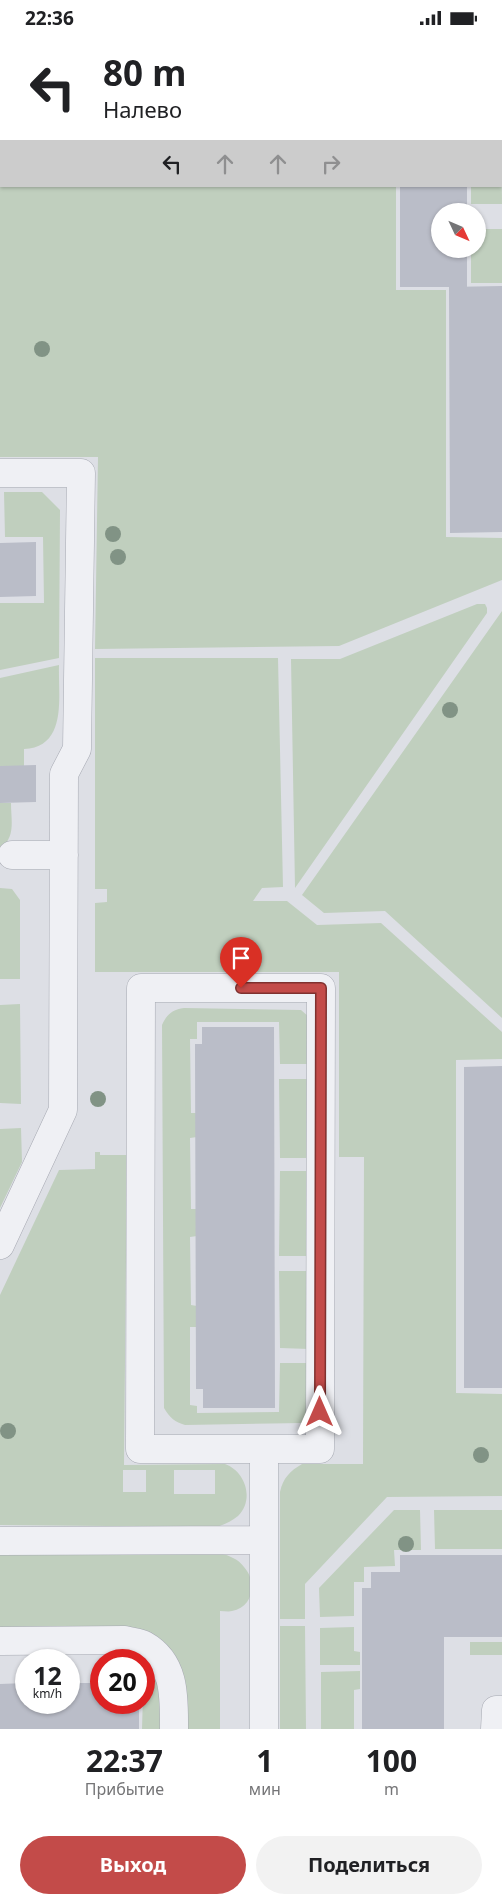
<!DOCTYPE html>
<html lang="ru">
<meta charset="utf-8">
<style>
:root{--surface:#fff;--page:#f2f2f2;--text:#202124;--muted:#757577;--accent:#c34b49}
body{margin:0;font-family:"Noto Sans",sans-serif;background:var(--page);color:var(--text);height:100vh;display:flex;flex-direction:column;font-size:19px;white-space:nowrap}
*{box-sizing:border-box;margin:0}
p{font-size:16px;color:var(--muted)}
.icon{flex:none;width:28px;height:28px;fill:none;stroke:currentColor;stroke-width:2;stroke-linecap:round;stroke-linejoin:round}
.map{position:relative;height:1694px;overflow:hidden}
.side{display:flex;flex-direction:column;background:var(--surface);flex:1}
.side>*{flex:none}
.hud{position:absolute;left:0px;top:0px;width:502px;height:152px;box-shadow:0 1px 4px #0004;background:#fff;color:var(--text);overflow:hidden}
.needle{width:32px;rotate:134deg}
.controls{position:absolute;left:431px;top:168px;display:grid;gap:10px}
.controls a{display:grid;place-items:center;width:55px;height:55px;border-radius:50%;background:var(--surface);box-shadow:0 1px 4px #0004;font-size:25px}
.speed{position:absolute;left:15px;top:1614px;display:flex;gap:10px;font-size:25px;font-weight:700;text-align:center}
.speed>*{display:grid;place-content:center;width:65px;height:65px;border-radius:50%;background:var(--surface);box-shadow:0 1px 4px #0004;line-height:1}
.speed small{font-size:12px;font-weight:400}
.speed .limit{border:8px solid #d22;background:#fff;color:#111}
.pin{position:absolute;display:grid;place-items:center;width:42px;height:42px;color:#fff;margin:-51px -21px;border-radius:50% 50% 50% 0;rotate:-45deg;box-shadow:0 0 5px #0007}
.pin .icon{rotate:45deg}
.me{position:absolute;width:55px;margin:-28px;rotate:0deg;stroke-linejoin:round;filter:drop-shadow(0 0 4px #0008)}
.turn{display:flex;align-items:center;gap:18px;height:105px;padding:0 20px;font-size:22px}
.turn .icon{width:65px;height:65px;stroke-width:2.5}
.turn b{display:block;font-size:35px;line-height:42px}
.lanes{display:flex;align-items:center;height:48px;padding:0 20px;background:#0003;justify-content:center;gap:25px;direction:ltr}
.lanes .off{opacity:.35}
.eta{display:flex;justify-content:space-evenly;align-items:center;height:85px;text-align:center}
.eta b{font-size:30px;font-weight:700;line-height:35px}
.button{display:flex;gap:10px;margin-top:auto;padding:10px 20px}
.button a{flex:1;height:58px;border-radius:30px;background:var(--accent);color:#fff;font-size:20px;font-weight:700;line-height:58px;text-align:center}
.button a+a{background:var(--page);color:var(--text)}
.status{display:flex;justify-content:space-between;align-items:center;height:35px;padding:0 25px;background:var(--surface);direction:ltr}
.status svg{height:14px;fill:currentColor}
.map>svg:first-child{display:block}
.green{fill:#c0cfbe;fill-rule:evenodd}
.building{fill:#babdc8}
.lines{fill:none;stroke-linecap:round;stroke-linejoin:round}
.minor-casing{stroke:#a6a9b2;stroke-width:29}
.minor{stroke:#eff0f4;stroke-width:28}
.tree{fill:#819385}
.route-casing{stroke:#7f312f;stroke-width:12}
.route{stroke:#c34b49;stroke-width:9}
</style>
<div class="status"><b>22:36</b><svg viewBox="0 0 49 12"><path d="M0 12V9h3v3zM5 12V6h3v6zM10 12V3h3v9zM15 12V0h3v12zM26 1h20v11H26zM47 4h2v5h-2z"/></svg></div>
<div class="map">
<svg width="502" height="1694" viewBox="0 0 502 1694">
<rect width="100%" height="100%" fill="#dddfe5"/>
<!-- green -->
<path class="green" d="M 0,73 L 1,151 L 396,151 L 396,255 L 446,255 L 446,502 L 502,503 L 502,545 L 339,611 L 95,614 L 98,422 L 0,422 Z
M 501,78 L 502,169 L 471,169 L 471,151 L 501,151 Z
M 478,194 L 502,194 L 502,248 L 471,248 L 471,214 L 478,214 Z
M 4,457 L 42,457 L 60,475 L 59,623 L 0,635 L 0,568 L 44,568 L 43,502 L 5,502 Z
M 477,569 L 485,569 L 487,573 L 487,578 L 295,853 L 291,624 L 340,624 Z
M 502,576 L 502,983 L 385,876 L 324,878 L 302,860 Z
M 95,623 L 278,623 L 283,852 L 262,853 L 253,866 L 287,866 L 317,890 L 381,888 L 502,997 L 502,1024 L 456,1025 L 456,1358 L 502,1359 L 502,1461 L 387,1462 L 305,1549 L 305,1584 L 280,1584 L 280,1457 C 283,1443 290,1436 302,1429 L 363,1429 L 364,1122 L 339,1122 L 339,937 L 95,937 L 95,868 L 107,867 L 107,854 L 95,854 Z
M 59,630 C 58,661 68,712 24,714 L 24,731 L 0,731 L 0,643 Z
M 0,768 L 11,768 C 11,786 16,802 0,814 Z
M 0,853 L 12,854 L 20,865 L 20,944 L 0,944 Z
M 20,969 L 21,1069 L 0,1068 L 0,970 Z
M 184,973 L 301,975 L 309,982 L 309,1029 L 280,1029 L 279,987 L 197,987 L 197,1004 L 190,1004 L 191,1078 L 197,1078 L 197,1102 L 190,1103 L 191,1174 L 197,1174 L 197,1201 L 190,1202 L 191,1270 L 197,1271 L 197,1292 L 190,1292 L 190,1370 L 197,1371 L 197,1378 L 279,1377 L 280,1328 L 309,1328 L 307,1385 L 303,1388 L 185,1390 C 175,1387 170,1383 164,1373 L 162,990 C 167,979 172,975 184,973 Z
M 279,1044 L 308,1044 L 309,1123 L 280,1123 Z
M 21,1093 L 22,1127 L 0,1173 L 0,1094 Z
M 95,1117 L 100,1117 L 100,1120 L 127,1120 L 124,1430 L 225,1429 C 245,1436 255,1464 238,1481 C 232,1486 225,1489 217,1492 L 0,1490 L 0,1260 L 59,1135 L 95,1134 ZM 123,1435 L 146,1435 L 146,1457 L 123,1457 ZM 174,1435 L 215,1435 L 215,1459 L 174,1459 Z
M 280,1136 L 308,1136 L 309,1221 L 279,1221 Z
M 279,1236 L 309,1236 L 309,1314 L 280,1313 Z
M 394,1475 L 420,1475 L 421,1515 L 394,1515 L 395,1531 L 364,1532 L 364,1547 L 354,1547 L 354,1581 L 320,1582 L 319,1553 Z
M 434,1475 L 502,1475 L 502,1514 L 435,1514 Z
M 0,1518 L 220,1518 C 230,1521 238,1524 244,1532 C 257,1546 254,1572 232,1576 C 229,1577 224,1576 220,1576 L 220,1694 L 186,1694 C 186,1658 190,1640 165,1610 L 0,1595 Z
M 280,1591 L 305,1591 L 306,1694 L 280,1694 Z
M 354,1592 L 354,1616 L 360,1617 L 360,1630 L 320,1630 L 320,1593 Z
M 470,1607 L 502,1607 L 502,1620 L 470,1620 Z
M 113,1618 C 131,1618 148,1622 157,1639 C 161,1646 162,1683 162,1694 L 142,1694 L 144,1625 L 113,1625 Z
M 360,1636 L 360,1654 L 354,1655 L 354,1694 L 321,1694 L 321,1637 Z"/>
<!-- building -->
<path class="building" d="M 400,151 L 467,151 L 467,176 L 440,176 L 440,214 L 467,214 L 467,252 L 400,252 Z
M 502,251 L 502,497 L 450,498 L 449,252 Z
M 36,507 L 36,561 L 0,562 L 0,508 Z
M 36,730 L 36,767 L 0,768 L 0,731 Z
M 202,992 L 274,992 L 275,1373 L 203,1373 L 203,1354 L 196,1354 L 195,1009 L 202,1009 Z
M 502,1031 L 502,1353 L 464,1353 L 464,1032 Z
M 400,1520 L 502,1520 L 502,1602 L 444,1602 L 444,1694 L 362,1694 L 362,1553 L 371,1553 L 371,1537 L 400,1537 Z
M 26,1648 L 26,1668 L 69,1668 L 69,1648 L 101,1648 L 101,1668 L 139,1668 L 139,1694 L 0,1694 L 0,1649 Z"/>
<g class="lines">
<!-- minor casing -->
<g class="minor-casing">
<path id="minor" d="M 318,0 L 318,1
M 0,53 L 1,53
M 0,438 L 81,438 L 77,714 L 64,739 L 63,1075 L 0,1210
M 12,820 L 64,820
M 141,953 L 321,953 L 320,1414 L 140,1414 Z
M 0,1506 L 264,1505
M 0,1606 L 125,1605 C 131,1607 139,1607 144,1610 C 176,1628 174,1663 174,1694
M 264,1694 L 264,1414
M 495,1694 L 496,1675 L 502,1675"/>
</g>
<!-- minor -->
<use href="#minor" class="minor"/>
</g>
<!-- trees -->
<g class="tree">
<circle cx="42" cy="314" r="8"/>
<circle cx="113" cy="499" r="8"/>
<circle cx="118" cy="522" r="8"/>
<circle cx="450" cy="675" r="8"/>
<circle cx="98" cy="1064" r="8"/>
<circle cx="8" cy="1396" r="8"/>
<circle cx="481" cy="1420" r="8"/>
<circle cx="406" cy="1509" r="8"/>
</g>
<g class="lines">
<!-- route casing -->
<g class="route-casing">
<path id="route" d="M 241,953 L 321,953 L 320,1377"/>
</g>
<!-- route -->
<use href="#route" class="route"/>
</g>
</svg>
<div class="controls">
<a><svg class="needle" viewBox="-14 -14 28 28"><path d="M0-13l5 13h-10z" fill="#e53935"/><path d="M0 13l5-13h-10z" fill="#757577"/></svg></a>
</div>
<div class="speed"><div>12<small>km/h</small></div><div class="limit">20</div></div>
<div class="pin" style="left:241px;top:953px;background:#d93025"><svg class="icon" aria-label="arrive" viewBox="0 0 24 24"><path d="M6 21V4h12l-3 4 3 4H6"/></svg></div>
<svg class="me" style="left:320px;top:1377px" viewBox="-20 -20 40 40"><path d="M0-17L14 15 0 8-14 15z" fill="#c34b49" stroke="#fff" stroke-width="4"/></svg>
<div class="hud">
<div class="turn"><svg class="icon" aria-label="left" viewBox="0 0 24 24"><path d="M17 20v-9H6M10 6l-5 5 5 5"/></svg><div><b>80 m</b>Налево</div></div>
<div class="lanes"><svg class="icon" aria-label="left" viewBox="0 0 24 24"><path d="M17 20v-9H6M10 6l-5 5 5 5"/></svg><svg class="icon off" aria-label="ahead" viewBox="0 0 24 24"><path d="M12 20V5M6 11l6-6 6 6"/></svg><svg class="icon off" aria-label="ahead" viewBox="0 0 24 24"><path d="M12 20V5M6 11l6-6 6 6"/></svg><svg class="icon off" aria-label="right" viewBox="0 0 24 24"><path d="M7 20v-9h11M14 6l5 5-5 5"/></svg></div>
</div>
</div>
<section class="side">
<div class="eta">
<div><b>22:37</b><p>Прибытие</p></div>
<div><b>1</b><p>мин</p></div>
<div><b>100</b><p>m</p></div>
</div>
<div class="button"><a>Выход</a><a>Поделиться</a></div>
</section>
